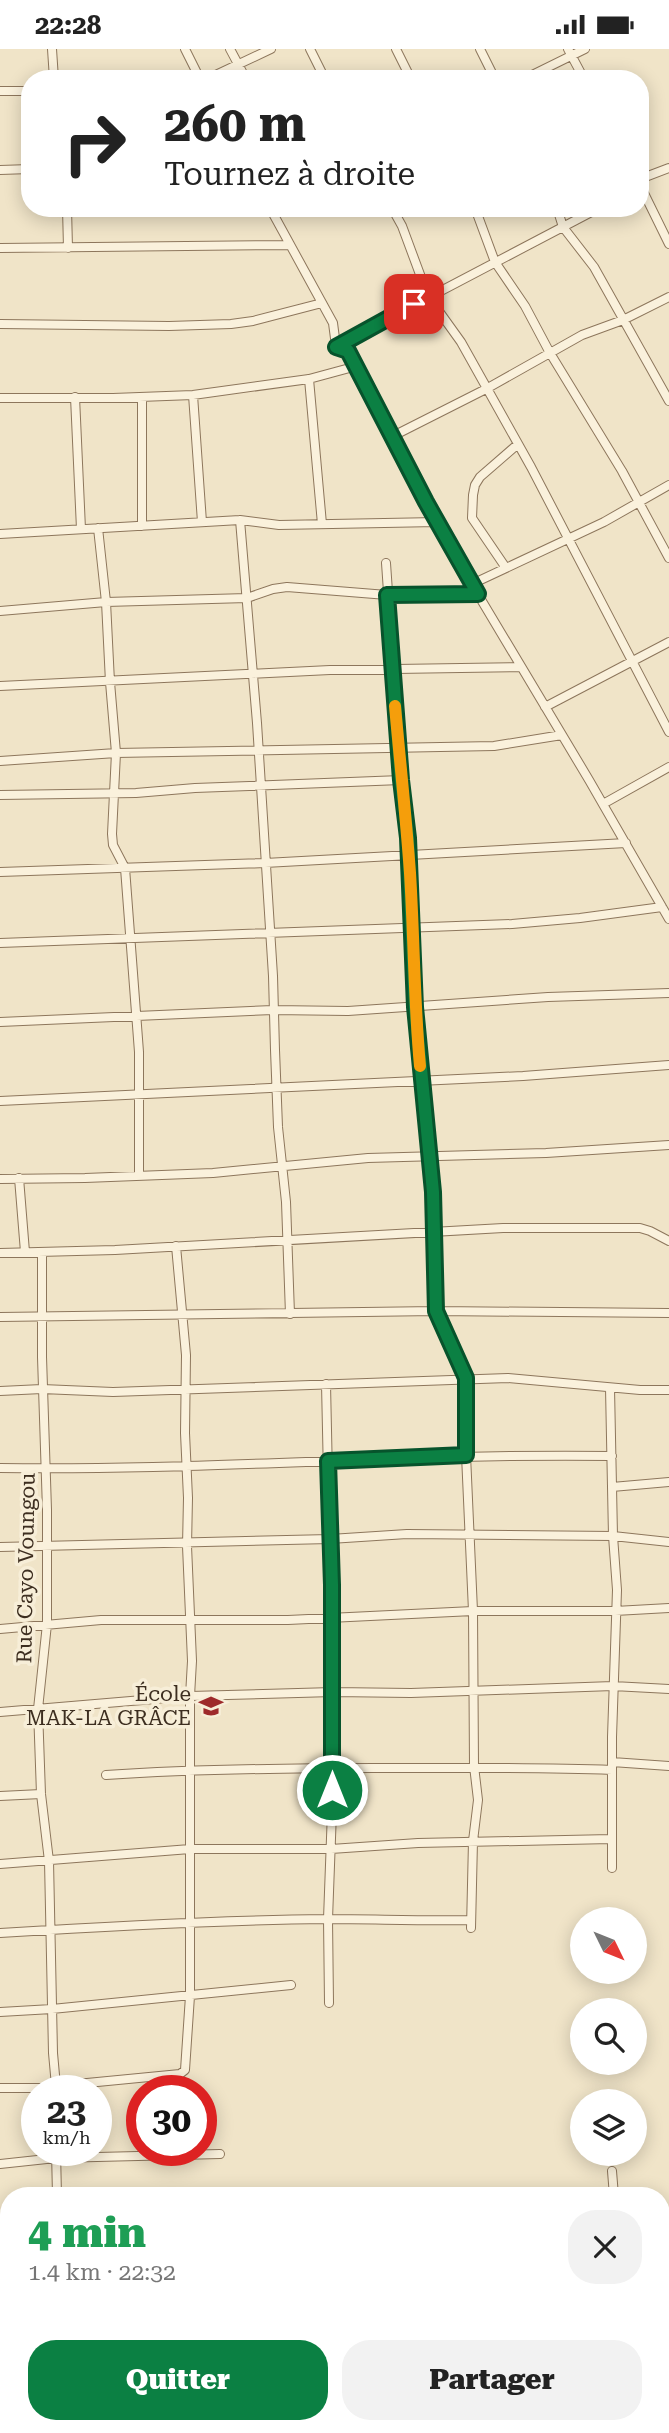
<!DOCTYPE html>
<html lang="fr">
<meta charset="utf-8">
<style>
:root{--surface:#fff;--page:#f2f2f2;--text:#222;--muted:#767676;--accent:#0b8043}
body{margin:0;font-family:"Roboto Serif",serif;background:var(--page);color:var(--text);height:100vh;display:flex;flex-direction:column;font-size:26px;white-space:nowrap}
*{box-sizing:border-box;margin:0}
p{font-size:23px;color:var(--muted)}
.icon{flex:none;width:38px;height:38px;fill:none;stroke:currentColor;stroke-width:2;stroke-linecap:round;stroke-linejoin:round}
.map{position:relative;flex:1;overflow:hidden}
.sheet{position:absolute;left:0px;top:2138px;width:670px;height:247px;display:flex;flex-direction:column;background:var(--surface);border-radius:28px 28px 0 0;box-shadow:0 4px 18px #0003}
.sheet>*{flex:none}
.guide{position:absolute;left:21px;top:21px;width:628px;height:147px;border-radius:28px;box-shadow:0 4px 18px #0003;background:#fff;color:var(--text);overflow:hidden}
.needle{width:46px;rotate:133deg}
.controls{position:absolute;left:570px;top:1858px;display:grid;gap:14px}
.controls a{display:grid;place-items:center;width:77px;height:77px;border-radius:50%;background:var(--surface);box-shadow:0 4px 18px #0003;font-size:35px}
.speed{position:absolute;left:21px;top:2026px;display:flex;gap:14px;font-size:35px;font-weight:700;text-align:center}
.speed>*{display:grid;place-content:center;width:91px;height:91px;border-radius:50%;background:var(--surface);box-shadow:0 4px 18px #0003;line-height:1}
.speed small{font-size:18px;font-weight:400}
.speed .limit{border:10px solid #d22;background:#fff;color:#111}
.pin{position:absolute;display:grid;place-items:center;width:60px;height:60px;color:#fff;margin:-30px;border-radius:14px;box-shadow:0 4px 10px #0006}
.me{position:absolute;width:77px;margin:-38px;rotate:0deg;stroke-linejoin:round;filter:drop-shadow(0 0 5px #0008)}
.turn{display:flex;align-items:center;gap:24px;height:147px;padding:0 28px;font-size:32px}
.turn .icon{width:91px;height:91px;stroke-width:2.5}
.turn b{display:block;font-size:49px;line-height:60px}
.round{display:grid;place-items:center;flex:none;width:74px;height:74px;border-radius:28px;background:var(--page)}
.head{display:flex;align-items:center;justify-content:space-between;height:119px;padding:0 28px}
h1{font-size:42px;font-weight:800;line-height:52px;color:#1e9e55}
.action{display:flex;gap:14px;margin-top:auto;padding:14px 28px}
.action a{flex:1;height:80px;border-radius:28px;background:var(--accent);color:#fff;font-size:28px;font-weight:800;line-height:80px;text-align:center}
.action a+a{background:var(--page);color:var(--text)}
.status{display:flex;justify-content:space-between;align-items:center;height:49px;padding:0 35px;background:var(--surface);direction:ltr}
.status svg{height:19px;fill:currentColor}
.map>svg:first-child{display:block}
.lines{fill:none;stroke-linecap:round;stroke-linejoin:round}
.street-casing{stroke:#8d765c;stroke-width:10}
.street{stroke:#faf1dc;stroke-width:8}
.route-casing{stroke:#07532c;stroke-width:18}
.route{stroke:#0b8043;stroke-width:12}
.slow{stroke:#f59e0b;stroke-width:12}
.labels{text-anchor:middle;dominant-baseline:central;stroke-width:7;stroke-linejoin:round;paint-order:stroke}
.street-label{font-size:21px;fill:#3d2e20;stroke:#f7eed8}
.poi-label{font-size:21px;fill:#3d2e20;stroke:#f7eed8;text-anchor:end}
</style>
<div class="status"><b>22:28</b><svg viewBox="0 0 49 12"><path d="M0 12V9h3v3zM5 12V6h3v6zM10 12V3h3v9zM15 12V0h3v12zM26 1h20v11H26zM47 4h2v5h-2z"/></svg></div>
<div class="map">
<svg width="669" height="2384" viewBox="0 0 669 2384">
<rect width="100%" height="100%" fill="#f0e4c8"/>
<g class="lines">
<!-- street casing -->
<g class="street-casing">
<path id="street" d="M 52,0 L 54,30
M 185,0 L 200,30
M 230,0 L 246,30
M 310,0 L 325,30
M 396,0 L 411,30
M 480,0 L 495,30
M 568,0 L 584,30
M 207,30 L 271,0
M 524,30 L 585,0
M 0,42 L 30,42
M 0,121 L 30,120
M 640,130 L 669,119
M 640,136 L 669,195
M 67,159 L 68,199
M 270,159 L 333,274 L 336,297 L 348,301 L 461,517 L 589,731 L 669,870
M 392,159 L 402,177 L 428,247 L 461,293 L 531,418 L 669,683
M 475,159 L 495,213 L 525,257 L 550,304 L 622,422 L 669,509
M 557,159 L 563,178 L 594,218 L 669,352
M 274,166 L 286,159
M 0,199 L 290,196
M 0,275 L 169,277 L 231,275 L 253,272 L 322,254
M 336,297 L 599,159
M 309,330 L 322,475
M 193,346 L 202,473
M 75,348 L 81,480
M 142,348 L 142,477
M 0,349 L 113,349 L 193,346 L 309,330 L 357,317
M 393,387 L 486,340 L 582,286 L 623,271 L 669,248
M 240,471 L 257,674 L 273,927 L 275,1001 L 278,1078 L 286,1153 L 290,1265
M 98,479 L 106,553 L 110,633 L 116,704 L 112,785 L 113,796 L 125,819 L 139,1003 L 139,1127
M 0,485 L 240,471 L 279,476 L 437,473
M 386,514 L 401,731 L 407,771 L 415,958 L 433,1143 L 436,1262 L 466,1329 L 466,1406 L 473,1562 L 474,1717 L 478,1751 L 473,1792 L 471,1879
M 506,519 L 472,469 L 473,446 L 475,436 L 480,428 L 518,395
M 472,535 L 604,473 L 669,436
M 0,562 L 106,553 L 247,549 L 273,540 L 287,538 L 387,546 L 478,545
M 0,637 L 330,621 L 521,618
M 545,658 L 669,593
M 0,712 L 116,704 L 494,697 L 562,686
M 0,746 L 136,744 L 195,739 L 401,731
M 603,755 L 669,718
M 0,823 L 265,814 L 626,794
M 0,894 L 512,875 L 580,869 L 662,858
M 0,973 L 273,961 L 348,962 L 548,948 L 669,944
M 0,1052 L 523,1027 L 669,1016
M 19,1129 L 25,1203
M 0,1130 L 85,1129 L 213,1124 L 368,1109 L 546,1104 L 669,1096
M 42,1203 L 42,1308 L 47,1461 L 47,1575 L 38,1660 L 41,1745 L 49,1812 L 53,2004 L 56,2037 L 54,2042
M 0,1204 L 115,1201 L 503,1179 L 640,1179 L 650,1182 L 669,1192
M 0,1268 L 436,1262 L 669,1264
M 326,1335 L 332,1611 L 332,1762 L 328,1870 L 329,1954
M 610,1339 L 613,1487 L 617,1541 L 612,1688 L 612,1819
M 0,1342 L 42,1340 L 113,1343 L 508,1329 L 640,1341 L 669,1341
M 0,1419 C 204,1422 408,1404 612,1407
M 612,1438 L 669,1433
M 0,1498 L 330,1490 L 407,1485 L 613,1487 L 669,1493
M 0,1580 L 101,1571 L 288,1571 L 473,1562 L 615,1562 L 669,1559
M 0,1663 L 190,1647 L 333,1643 L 411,1644 L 613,1637 L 669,1640
M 612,1713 L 669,1717
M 106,1726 C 197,1720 287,1719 377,1719 C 456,1719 533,1718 612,1721
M 0,1747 L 41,1745
M 0,1815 L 190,1800 L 331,1800 L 418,1794 L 611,1790
M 0,1884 C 108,1877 218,1871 327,1870 C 375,1870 423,1872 471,1871
M 0,1963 L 52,1960 L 291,1936
M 56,2037 L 180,2025 L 185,2021 L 190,1947 L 190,1647 L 192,1612 L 187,1497 L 188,1449 L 185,1384 L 186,1306 L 176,1197
M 0,2039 L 54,2039
M 56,2102 L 57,2147
M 0,2115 L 56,2109 L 220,2105
M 612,2122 L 614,2147
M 0,2197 L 9,2197
M 662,2229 L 669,2229
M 0,2272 L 9,2271
M 0,2349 L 9,2349
M 470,2376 L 489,2384
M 617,2376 L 618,2384
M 55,2384 L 56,2376
M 194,2384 L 195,2376
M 336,2384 L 337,2376"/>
</g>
<!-- street -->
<use href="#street" class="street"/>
</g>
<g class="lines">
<!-- route casing -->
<g class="route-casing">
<path id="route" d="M 332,1741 L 332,1536 L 328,1412 L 466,1406 L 466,1329 L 436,1262 L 433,1143 L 415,958 L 408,789 L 401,731 L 387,546 L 478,545 L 426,453 L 348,302 L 336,298 L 414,255"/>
</g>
<!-- route -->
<use href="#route" class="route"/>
<!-- slow -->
<path class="slow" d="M 395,657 C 400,713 406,768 410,824 C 414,888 414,953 420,1017"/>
</g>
<!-- icons -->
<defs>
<g id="school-bare" transform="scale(1.89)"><path d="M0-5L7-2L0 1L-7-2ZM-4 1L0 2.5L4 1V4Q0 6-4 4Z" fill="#9e2a2b" stroke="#f7eed8" stroke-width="2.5" paint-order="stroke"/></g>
</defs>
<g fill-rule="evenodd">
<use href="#school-bare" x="211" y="1657"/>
</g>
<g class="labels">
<!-- street labels -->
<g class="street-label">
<text transform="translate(26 1519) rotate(-89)">Rue Cayo Voungou</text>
</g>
<!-- poi labels -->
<g class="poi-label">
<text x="191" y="1645">École<tspan x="191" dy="24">MAK-LA GRÂCE</tspan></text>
</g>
</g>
</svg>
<div class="controls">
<a><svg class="needle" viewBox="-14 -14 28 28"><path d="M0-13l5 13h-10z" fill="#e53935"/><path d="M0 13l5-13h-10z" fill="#767676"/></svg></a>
<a><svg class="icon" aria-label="search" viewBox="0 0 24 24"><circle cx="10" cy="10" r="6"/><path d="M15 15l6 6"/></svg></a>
<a><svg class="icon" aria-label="layers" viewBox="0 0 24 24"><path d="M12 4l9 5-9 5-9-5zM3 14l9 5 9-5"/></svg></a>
</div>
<div class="speed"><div>23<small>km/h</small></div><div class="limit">30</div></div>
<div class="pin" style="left:414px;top:255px;background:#d93025"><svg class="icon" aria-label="arrive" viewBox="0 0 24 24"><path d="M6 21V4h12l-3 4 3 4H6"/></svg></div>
<svg class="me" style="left:332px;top:1741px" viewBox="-20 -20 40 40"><circle r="17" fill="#0b8043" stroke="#fff" stroke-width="3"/><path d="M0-11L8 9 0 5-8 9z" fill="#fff"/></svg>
<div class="guide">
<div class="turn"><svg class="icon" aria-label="right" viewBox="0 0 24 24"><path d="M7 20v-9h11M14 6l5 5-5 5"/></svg><div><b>260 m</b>Tournez à droite</div></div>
</div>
<section class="sheet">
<div class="head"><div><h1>4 min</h1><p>1.4 km · 22:32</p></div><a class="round"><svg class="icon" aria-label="close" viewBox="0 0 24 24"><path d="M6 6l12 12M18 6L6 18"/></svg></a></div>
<div class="action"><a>Quitter</a><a>Partager</a></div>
</section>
</div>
